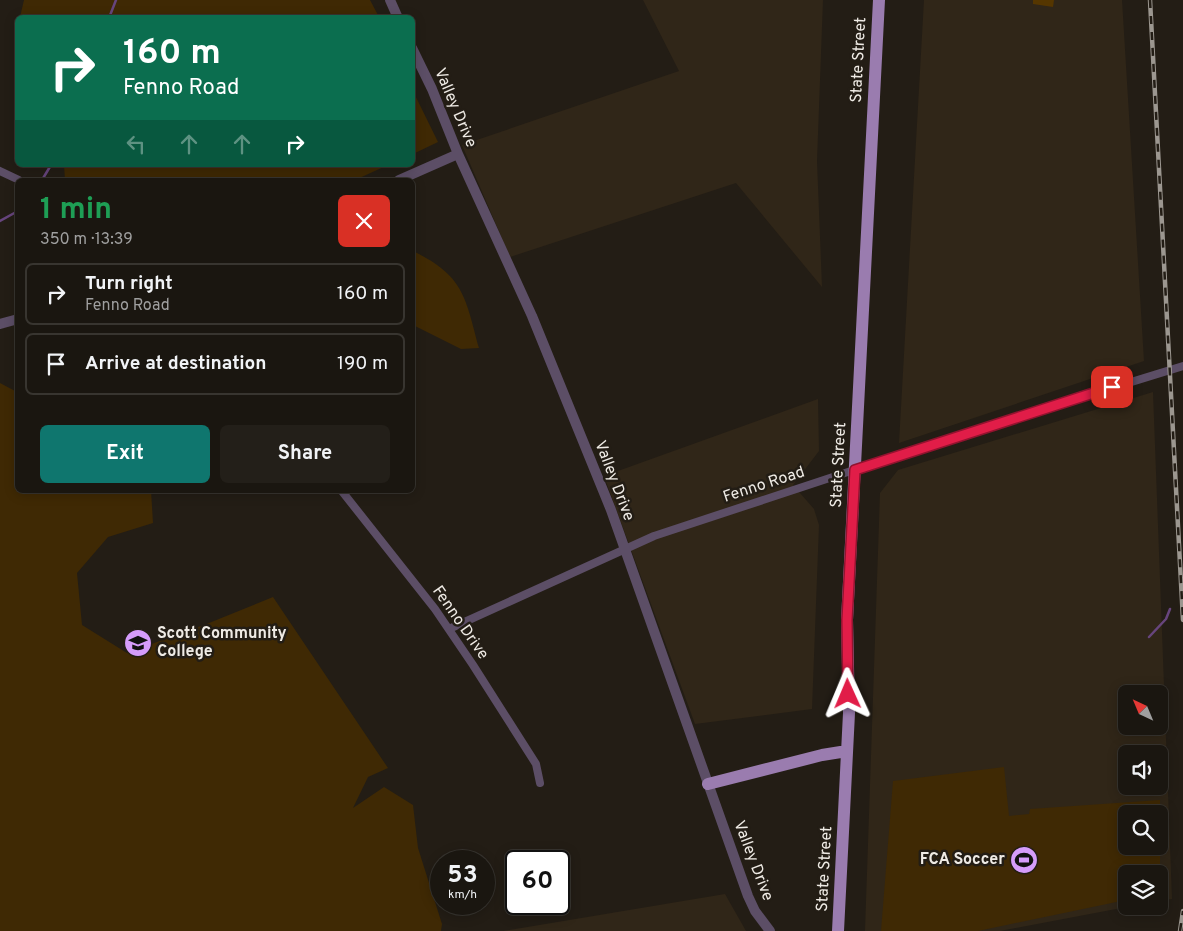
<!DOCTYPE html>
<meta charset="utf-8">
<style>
:root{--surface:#1a1610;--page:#231f19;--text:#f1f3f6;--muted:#9f9f9f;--line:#383530;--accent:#0f766e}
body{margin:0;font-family:Overpass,sans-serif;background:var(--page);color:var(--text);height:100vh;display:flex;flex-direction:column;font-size:19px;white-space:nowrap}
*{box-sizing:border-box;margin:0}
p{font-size:16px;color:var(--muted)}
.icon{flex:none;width:28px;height:28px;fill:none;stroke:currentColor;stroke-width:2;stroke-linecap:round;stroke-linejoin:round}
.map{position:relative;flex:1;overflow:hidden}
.sheet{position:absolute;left:15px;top:178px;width:400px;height:315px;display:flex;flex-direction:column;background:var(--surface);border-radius:8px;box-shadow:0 2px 12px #0003,0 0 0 1px var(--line)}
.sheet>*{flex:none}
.guide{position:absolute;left:15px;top:15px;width:400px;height:152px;border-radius:8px;box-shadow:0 2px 12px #0003,0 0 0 1px var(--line);background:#0b6e4f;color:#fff;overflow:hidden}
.needle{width:32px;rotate:316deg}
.tools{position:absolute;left:1118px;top:685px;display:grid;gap:10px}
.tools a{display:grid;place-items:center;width:50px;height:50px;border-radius:8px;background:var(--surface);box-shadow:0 2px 12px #0003,0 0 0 1px var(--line);font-size:25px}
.speed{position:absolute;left:430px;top:850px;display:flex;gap:10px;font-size:25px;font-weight:700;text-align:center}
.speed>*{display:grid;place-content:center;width:65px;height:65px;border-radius:50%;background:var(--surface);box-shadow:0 2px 12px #0003,0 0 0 1px var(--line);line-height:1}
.speed small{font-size:12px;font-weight:400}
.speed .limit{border:2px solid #111;border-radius:8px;background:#fff;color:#111}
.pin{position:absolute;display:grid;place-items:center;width:42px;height:42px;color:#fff;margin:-21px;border-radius:10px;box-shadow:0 2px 8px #0006}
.me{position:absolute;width:55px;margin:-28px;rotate:359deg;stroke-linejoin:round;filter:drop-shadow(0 0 4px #0008)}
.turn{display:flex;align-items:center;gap:18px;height:105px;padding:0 25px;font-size:22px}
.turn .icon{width:65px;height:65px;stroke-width:2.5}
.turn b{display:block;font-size:35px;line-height:42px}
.lanes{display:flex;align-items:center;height:48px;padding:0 25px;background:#0003;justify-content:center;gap:25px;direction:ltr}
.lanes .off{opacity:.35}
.round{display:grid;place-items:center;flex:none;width:52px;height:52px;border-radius:8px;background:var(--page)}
.head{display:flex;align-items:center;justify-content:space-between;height:85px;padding:0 25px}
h1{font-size:30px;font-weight:700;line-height:38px;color:#1e9e55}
.action{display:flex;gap:10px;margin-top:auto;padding:10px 25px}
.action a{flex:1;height:58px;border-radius:8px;background:var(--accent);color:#fff;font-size:20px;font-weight:700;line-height:58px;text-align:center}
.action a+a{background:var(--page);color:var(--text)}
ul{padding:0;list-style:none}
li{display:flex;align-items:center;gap:15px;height:62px;margin:0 10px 8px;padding:0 15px;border:2px solid var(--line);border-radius:8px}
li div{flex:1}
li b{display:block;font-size:19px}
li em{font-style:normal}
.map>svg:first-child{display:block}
.built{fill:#302618;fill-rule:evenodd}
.green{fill:#3f2904;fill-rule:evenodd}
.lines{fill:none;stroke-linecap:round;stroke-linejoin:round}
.stream{stroke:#67457d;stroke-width:2.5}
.building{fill:#553600}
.minor{stroke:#5c4e66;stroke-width:8}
.tertiary{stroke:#5c4e66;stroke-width:10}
.primary{stroke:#9a7caf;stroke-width:12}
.rail-casing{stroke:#9c9790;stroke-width:4.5}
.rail{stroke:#231d15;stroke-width:2.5;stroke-dasharray:8;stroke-linecap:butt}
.route-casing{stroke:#92132f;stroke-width:12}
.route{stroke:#e11d48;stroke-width:9}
.labels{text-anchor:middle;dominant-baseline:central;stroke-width:5;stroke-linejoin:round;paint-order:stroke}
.street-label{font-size:16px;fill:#efebe5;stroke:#231d15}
.poi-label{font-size:16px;font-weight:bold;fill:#efebe5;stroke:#231d15;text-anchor:start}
</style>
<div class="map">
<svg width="1183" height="931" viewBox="0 0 1183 931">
<rect width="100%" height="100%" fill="#231d15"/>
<!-- built -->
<path class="built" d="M 643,0 L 823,0 L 817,161 L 822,287 L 736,183 L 510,257 L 462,145 L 679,71 Z
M 924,0 L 1122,0 L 1144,361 L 899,443 Z
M 1153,392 L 1172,899 L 1159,901 L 1159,874 L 1126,874 L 1126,906 L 1132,906 L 1000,931 L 865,931 L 880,493 L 898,470 ZM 1126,694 L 1159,694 L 1159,726 L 1126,726 ZM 1126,754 L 1159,754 L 1159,786 L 1126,786 ZM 1126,814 L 1159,814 L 1159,846 L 1126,846 Z
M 818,399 L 819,451 L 793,485 L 814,509 L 819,525 L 812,709 L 695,724 L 604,476 Z
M 725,894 L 746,931 L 503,931 Z"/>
<!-- green -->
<path class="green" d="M 24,0 L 370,0 L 379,17 L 20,17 Z
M 412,89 L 438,142 L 413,154 L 412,154 Z
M 64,165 L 388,165 L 355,180 L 65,180 Z
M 413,251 C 464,276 465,296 479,348 L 461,349 L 413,325 Z
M 0,383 L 17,392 L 18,490 L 77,490 L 79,493 L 112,490 L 151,490 L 153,523 L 108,537 L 77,573 L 82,625 L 127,653 L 209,623 L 273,597 L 388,768 L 368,777 L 353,808 L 384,787 L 413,805 L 418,848 L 442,924 L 441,931 L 0,931 Z
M 1004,767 L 1009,816 L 1029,814 L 1030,809 L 1160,800 L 1160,893 L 1159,893 L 1159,874 L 1126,874 L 1126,900 L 978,931 L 881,931 L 893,781 ZM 1126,814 L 1159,814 L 1159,846 L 1126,846 Z"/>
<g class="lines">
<!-- stream -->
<path class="stream" d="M 109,18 L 116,0
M 42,180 L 51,165
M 0,221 L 18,211
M 1149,637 L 1166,619 L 1170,609"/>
</g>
<!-- building -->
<path class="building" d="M 1033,0 L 1054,0 L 1053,7 L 1033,4 Z"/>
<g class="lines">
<!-- minor -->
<path class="minor" d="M 0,171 L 19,180
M 341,490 L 435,609 L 473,665 L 536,764 L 540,783
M 449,629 L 654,536 L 972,431 L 1183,366"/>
<!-- tertiary -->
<path class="tertiary" d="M 390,0 L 398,18
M 412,48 L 432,89 L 458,154 L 532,316 L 611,510 L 748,896 L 755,911 L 770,931
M 399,180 L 458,154
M 0,324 L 18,319"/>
<!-- primary -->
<path class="primary" d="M 708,784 L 822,755 L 847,751
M 838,931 L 849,713 L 847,620 L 879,0"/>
<!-- rail casing -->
<g class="rail-casing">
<path id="rail" d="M 1150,0 L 1183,620
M 1180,931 L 1183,911"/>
</g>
<!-- rail -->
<use href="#rail" class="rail"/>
</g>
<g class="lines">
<!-- route casing -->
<g class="route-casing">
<path id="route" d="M 848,694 L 847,620 L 855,470 L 1112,387"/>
</g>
<!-- route -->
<use href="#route" class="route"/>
</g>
<!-- icons -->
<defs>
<g id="university-disc" transform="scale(1.4375)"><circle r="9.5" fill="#d59cfb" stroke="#231d15"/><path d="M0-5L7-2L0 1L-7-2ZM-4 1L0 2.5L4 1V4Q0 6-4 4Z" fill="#111"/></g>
<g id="stadium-disc" transform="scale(1.4375)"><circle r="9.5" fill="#d59cfb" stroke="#231d15"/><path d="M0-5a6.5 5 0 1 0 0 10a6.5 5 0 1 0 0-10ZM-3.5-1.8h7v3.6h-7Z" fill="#111"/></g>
</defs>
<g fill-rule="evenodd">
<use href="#university-disc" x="138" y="643"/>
<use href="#stadium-disc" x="1024" y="860"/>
</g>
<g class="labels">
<!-- street labels -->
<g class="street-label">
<text transform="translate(859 60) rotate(-87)">State Street</text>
<text transform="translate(455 108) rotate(67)">Valley Drive</text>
<text transform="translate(839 465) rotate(-87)">State Street</text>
<text transform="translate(614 481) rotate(69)">Valley Drive</text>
<text transform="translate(764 485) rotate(-18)">Fenno Road</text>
<text transform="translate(460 623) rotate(55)">Fenno Drive</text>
<text transform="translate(753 861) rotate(69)">Valley Drive</text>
<text transform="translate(825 869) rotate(-87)">State Street</text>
</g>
<!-- poi labels -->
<g class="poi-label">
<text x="157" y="634">Scott Community<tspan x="157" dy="18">College</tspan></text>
<text x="1005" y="860" text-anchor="end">FCA Soccer</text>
</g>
</g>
</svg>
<div class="tools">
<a><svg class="needle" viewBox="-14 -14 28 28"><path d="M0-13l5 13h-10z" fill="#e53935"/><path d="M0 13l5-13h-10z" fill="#9f9f9f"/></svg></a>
<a><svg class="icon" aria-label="sound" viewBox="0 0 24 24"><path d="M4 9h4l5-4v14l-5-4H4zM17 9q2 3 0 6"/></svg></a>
<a><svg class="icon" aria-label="search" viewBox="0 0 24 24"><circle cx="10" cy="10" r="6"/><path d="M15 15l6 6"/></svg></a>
<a><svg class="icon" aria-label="layers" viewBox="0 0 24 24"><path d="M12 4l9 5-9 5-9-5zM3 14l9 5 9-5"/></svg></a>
</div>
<div class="speed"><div>53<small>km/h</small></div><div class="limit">60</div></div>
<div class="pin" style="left:1112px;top:387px;background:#d93025"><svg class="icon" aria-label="arrive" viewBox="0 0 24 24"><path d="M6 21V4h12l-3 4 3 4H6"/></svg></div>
<svg class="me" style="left:848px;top:694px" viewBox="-20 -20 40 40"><path d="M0-17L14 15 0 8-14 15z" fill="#e11d48" stroke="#fff" stroke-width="4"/></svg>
<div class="guide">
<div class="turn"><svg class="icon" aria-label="right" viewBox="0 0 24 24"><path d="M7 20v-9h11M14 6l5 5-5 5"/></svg><div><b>160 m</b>Fenno Road</div></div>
<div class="lanes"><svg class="icon off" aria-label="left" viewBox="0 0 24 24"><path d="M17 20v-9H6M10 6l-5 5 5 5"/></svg><svg class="icon off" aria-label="ahead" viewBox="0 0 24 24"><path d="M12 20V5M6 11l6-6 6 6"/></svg><svg class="icon off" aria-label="ahead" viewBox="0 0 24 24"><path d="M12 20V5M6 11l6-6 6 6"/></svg><svg class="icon" aria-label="right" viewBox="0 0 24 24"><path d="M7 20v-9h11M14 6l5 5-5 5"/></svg></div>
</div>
<section class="sheet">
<div class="head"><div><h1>1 min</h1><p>350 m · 13:39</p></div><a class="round" style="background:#d93025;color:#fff"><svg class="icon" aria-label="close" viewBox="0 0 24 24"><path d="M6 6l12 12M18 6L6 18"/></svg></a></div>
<ul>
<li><svg class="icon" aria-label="right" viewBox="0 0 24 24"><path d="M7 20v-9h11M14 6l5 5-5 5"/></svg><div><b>Turn right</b><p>Fenno Road</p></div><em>160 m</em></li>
<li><svg class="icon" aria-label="arrive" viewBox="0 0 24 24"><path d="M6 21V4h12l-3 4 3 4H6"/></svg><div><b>Arrive at destination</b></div><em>190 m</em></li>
</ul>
<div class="action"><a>Exit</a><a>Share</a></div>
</section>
</div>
